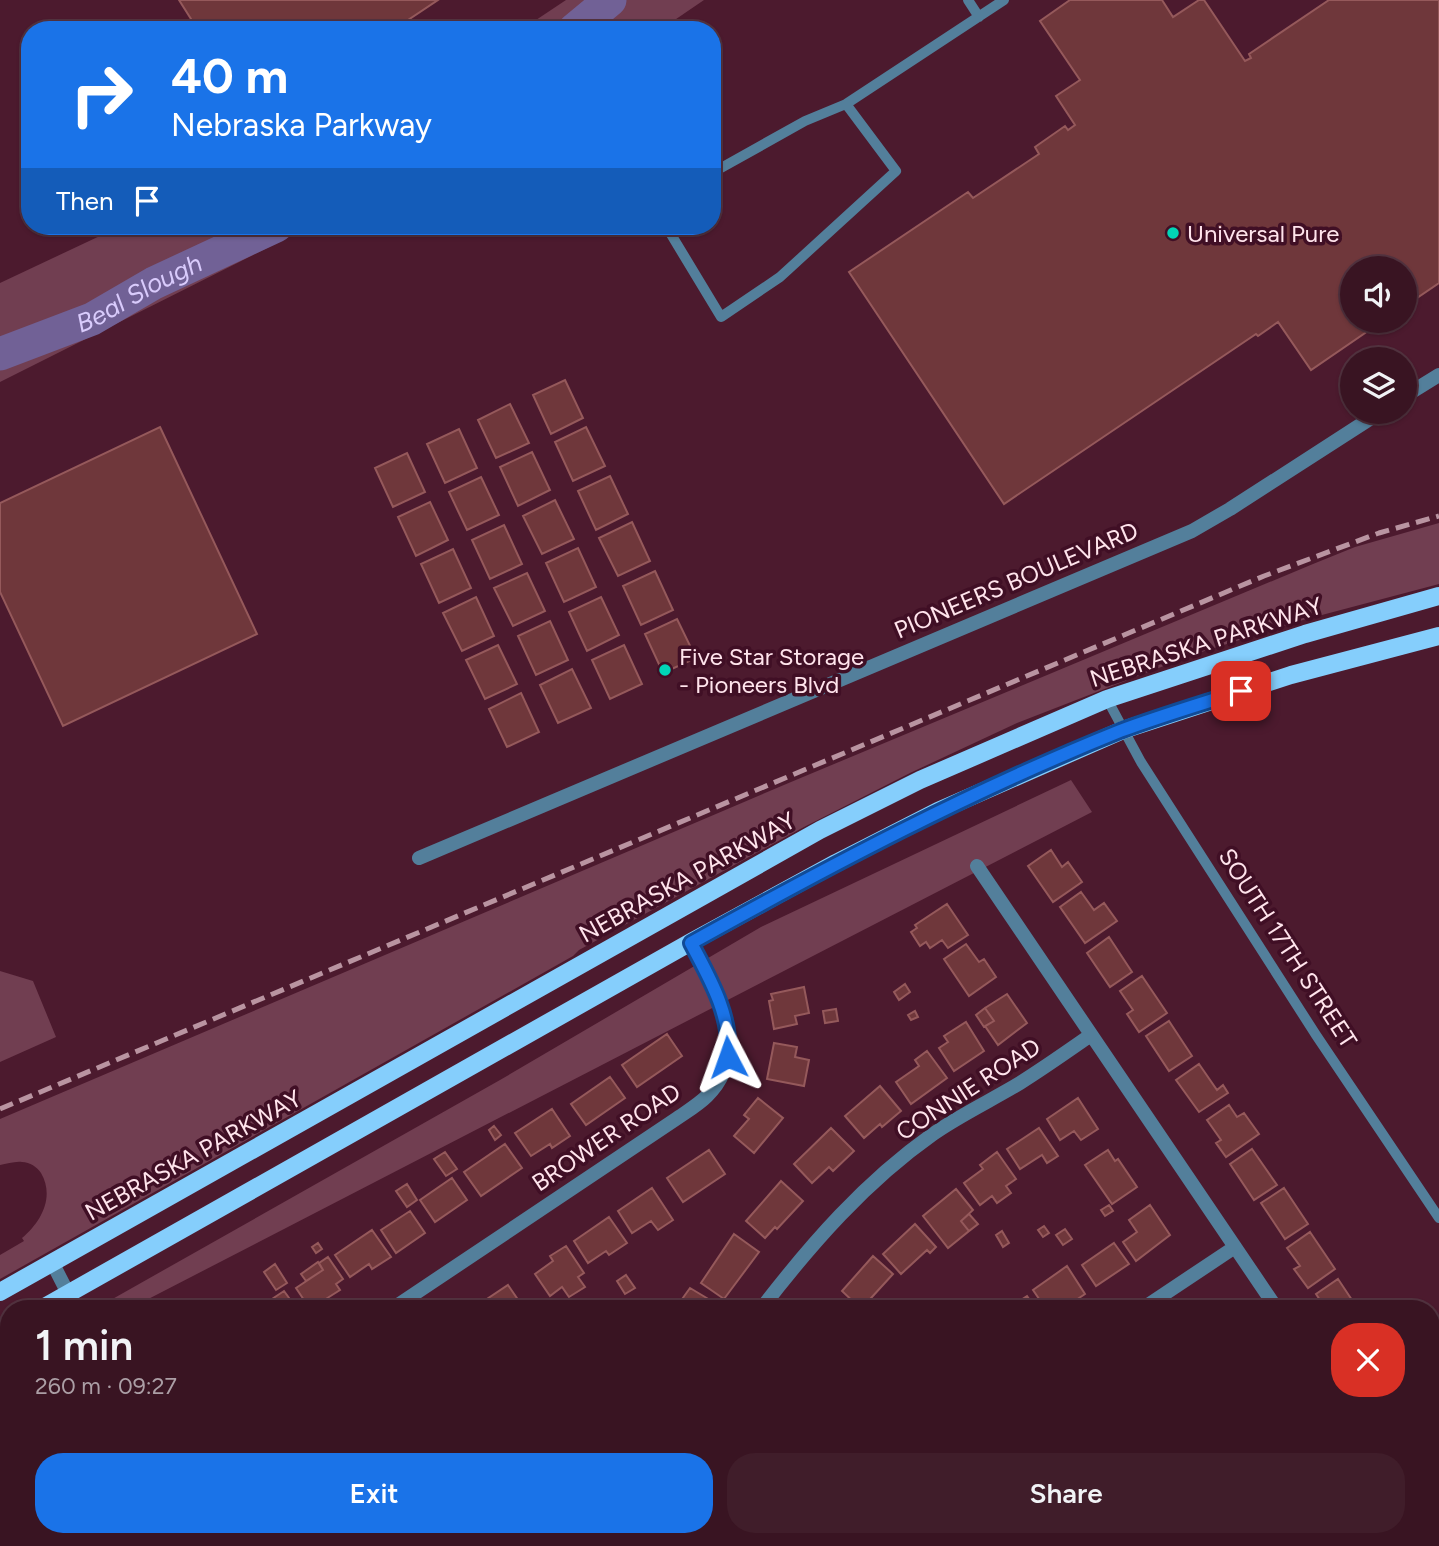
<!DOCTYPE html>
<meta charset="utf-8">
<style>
:root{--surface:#391422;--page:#401d2a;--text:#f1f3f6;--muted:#ab9ea5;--line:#533340;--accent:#1a73e8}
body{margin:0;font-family:Figtree,sans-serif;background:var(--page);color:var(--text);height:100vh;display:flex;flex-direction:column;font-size:26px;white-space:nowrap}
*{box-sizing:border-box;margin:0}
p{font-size:23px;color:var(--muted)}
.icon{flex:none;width:38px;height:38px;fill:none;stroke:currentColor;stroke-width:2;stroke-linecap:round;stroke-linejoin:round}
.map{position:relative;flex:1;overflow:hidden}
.panel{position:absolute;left:0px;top:1300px;width:1440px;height:247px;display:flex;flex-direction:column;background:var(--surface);border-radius:28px 28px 0 0;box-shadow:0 2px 5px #0004,0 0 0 2px var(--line)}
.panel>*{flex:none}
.hud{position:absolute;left:21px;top:21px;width:700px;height:214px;border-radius:28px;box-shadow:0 2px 5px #0004,0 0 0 2px var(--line);background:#1a73e8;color:#fff;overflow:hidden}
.tools{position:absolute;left:1340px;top:256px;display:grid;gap:14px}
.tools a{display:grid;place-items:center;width:77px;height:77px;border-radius:50%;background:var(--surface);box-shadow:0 2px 5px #0004,0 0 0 2px var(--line);font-size:35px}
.pin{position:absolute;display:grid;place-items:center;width:60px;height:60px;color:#fff;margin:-30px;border-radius:14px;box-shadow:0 4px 10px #0006}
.me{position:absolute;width:77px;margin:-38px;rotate:356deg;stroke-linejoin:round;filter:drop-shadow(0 0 5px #0008)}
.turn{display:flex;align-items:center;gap:24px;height:147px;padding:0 35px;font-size:32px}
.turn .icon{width:91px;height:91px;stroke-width:2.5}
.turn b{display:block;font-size:49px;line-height:60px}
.then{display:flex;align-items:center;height:66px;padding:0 35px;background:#0003;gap:14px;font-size:26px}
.round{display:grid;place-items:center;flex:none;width:74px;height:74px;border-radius:28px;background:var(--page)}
.overview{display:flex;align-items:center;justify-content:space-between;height:119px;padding:0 35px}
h1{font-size:42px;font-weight:600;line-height:52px}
.button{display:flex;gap:14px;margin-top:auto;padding:14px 35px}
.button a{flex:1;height:80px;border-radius:28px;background:var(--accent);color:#fff;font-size:28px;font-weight:600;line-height:80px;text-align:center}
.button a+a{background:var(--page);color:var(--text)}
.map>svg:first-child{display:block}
.green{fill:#713e51}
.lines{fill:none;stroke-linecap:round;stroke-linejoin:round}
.river{stroke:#716196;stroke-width:33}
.building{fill:#6f373b;stroke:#95595b;stroke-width:2}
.service{stroke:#537f9b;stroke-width:10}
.minor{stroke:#537f9b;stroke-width:14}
.tertiary{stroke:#537f9b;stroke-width:14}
.primary{stroke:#85cefc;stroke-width:18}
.rail{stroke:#b994a1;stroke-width:5;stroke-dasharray:14 7;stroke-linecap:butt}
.route-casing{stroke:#114b97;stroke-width:18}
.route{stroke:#1a73e8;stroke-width:12}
.poi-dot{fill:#01d5b6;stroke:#400f25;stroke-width:2.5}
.labels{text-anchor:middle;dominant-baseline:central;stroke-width:7;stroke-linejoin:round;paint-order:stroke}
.poi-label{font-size:24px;fill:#ffe4ec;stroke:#400f25;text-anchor:start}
.street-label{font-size:24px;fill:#ffe4ec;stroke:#400f25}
.water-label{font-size:26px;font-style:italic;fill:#d9cbfc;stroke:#400f25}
</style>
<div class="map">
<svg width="1439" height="1546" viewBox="0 0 1439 1546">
<rect width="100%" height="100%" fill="#4c1a2e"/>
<!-- green -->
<path class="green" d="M 566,0 L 704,0 L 660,30 L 521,30 Z
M 121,226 L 311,226 L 0,382 L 0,283 Z
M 1439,523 L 1439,584 L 1303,620 L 1192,655 L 1017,723 L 910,773 L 804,827 L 579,950 L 573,956 L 0,1279 L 0,1255 L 24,1241 L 22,1238 C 41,1222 55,1197 41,1173 C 37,1167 30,1162 22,1162 C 15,1161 7,1164 0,1165 L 0,1119 L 791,782 L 1313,564 L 1355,547 Z
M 1071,780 L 1092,812 L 129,1309 L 109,1309 L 109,1301 L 500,1080 L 761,927 Z
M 0,971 L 33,981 L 56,1037 L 0,1062 Z
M 9,1361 L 9,1409 L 0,1413 L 0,1366 Z"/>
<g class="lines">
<!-- river -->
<g class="river">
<path d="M 574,30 L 610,0"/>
<path id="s1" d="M 0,354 L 92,319 L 154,283 L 276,226"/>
</g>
</g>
<!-- building -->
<path class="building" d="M 179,0 L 438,0 L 393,30 L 198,30 Z
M 1070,0 L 1162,0 L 1173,17 L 1199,0 L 1204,0 L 1245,61 L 1251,58 L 1249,54 L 1329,0 L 1439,0 L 1439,283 L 1405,306 L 1405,268 L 1353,268 L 1353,320 L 1384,320 L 1311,370 L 1278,322 L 1258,336 L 1256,334 L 1004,504 L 849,272 L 968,192 L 973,198 L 1039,154 L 1035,147 L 1065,126 L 1068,130 L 1075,125 L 1056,96 L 1080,80 L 1040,21 Z
M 565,380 L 583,418 L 551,434 L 533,395 Z
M 510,404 L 529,443 L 496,458 L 478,420 Z
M 160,427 L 257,634 L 63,726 L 0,592 L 0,503 Z
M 586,427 L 605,466 L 573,481 L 555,442 Z
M 459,429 L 477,468 L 445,483 L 427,444 Z
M 532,452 L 550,490 L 518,506 L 500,467 Z
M 407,453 L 425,492 L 393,507 L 375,468 Z
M 610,476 L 628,514 L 596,530 L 578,491 Z
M 481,477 L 499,515 L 467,530 L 449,492 Z
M 555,500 L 574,539 L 542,554 L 523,516 Z
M 430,502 L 448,540 L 416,556 L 398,517 Z
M 632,522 L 650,561 L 618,576 L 599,538 Z
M 504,525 L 522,564 L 490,579 L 472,540 Z
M 578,548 L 596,587 L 564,602 L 546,563 Z
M 453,549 L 471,588 L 439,603 L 421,564 Z
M 655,571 L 673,610 L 641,625 L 623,586 Z
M 527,573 L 545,611 L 513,626 L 494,588 Z
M 476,597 L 494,636 L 462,651 L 443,613 Z
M 601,597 L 619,635 L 587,651 L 569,612 Z
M 677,619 L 696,658 L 663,673 L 645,634 Z
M 550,621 L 568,660 L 536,675 L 518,636 Z
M 498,645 L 517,684 L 485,699 L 466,660 Z
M 624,645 L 642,684 L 610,699 L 592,660 Z
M 572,669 L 591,708 L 558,723 L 540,685 Z
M 521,693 L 539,732 L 507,747 L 489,709 Z
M 1051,850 L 1062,867 L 1068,862 L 1082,882 L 1053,902 L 1028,866 Z
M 1081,892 L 1094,910 L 1104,903 L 1117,921 L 1085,943 L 1060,907 Z
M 947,904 L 968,935 L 948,948 L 942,940 L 930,948 L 926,942 L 920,946 L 911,932 L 917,928 L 915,925 Z
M 1109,937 L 1132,972 L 1110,987 L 1087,953 Z
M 966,944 L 979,962 L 984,959 L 996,977 L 969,996 L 944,959 Z
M 1142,976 L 1167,1013 L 1139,1032 L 1127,1014 L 1133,1010 L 1120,991 Z
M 905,984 L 910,992 L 899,1000 L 894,992 Z
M 804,987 L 809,1013 L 795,1016 L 797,1024 L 774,1029 L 769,1001 L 773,1000 L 771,994 Z
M 1007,994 L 1027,1023 L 998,1045 L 985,1026 L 994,1021 L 985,1008 Z
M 985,1008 L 994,1021 L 984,1027 L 976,1015 Z
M 836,1009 L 838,1021 L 825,1023 L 823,1011 Z
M 915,1011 L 918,1017 L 911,1020 L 908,1015 Z
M 1169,1021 L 1192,1056 L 1169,1071 L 1146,1036 Z
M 966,1022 L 984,1051 L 954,1071 L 939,1048 L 948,1042 L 944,1036 Z
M 667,1034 L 682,1056 L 637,1087 L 622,1065 Z
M 774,1043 L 797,1047 L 795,1057 L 809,1060 L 804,1086 L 767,1079 Z
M 927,1051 L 947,1078 L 911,1104 L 896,1082 L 919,1066 L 915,1060 Z
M 1199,1064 L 1217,1090 L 1223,1085 L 1228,1093 L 1199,1112 L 1176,1080 Z
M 610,1077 L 625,1098 L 586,1125 L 571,1104 Z
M 880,1086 L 901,1111 L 882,1127 L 880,1124 L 864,1138 L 845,1116 Z
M 758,1098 L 783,1118 L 754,1153 L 734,1136 L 749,1119 L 744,1115 Z
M 1078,1098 L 1098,1129 L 1081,1140 L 1074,1131 L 1060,1140 L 1047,1119 Z
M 1229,1105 L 1237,1117 L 1244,1113 L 1259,1134 L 1226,1157 L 1216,1143 L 1221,1140 L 1207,1120 Z
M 552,1109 L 570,1136 L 552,1148 L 550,1144 L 531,1156 L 515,1133 Z
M 494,1126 L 501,1135 L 495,1140 L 489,1130 Z
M 831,1128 L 854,1151 L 833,1171 L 829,1167 L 812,1183 L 794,1164 Z
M 1039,1128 L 1058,1156 L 1047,1163 L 1042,1155 L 1020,1169 L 1007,1149 Z
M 505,1144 L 522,1168 L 481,1196 L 464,1172 Z
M 1252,1149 L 1277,1185 L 1254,1200 L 1230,1164 Z
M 709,1150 L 725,1174 L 683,1202 L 667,1178 Z
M 1108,1150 L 1115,1161 L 1118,1159 L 1137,1187 L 1112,1204 L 1085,1165 Z
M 445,1152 L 457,1169 L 446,1176 L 434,1159 Z
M 997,1152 L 1016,1179 L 1006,1186 L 1011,1193 L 997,1203 L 992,1196 L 980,1205 L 964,1183 L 983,1169 L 980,1165 Z
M 452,1178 L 467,1200 L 435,1222 L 420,1200 Z
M 781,1181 L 803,1201 L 777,1229 L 775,1227 L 765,1238 L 746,1221 Z
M 407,1184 L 417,1200 L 407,1207 L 396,1191 Z
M 652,1188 L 673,1220 L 658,1230 L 651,1221 L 632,1233 L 618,1211 Z
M 1284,1188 L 1308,1224 L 1285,1239 L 1261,1203 Z
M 956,1189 L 973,1210 L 961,1221 L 969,1231 L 948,1248 L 923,1216 Z
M 1109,1205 L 1113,1211 L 1105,1216 L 1101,1210 Z
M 1150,1205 L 1170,1235 L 1136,1261 L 1123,1242 L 1137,1232 L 1129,1220 Z
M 410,1211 L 425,1233 L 396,1253 L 381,1230 Z
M 969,1214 L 978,1224 L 969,1231 L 961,1221 Z
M 609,1217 L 627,1243 L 609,1255 L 606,1251 L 588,1263 L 574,1241 Z
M 915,1224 L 936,1247 L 930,1253 L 927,1250 L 901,1274 L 883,1254 Z
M 1044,1226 L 1049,1233 L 1043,1237 L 1038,1230 Z
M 1065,1229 L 1072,1239 L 1063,1245 L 1056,1235 Z
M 372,1230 L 391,1257 L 372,1269 L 369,1264 L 350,1277 L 335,1255 Z
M 1002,1231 L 1009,1243 L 1003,1247 L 996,1235 Z
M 1310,1232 L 1335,1269 L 1308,1288 L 1294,1269 L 1300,1266 L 1287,1248 Z
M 734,1234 L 759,1252 L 724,1299 L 701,1283 Z
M 318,1243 L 322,1249 L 316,1253 L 312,1247 Z
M 1114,1243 L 1129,1264 L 1096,1286 L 1082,1265 Z
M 566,1246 L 584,1273 L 578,1277 L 585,1287 L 569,1297 L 562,1287 L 550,1296 L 535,1274 L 553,1261 L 550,1256 Z
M 873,1256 L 893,1274 L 861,1309 L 842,1291 Z
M 328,1257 L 343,1279 L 336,1284 L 340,1290 L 310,1309 L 296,1288 L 323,1270 L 319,1263 Z
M 318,1262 L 323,1270 L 306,1281 L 301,1274 Z
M 275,1264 L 287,1283 L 276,1290 L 264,1272 Z
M 1067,1266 L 1085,1294 L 1067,1306 L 1064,1301 L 1053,1309 L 1046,1309 L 1033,1290 Z
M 626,1275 L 635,1288 L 625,1294 L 617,1281 Z
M 1338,1279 L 1358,1309 L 1326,1309 L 1316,1294 Z
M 508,1285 L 523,1307 L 520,1309 L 472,1309 Z
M 690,1288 L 720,1306 L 718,1309 L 675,1309 Z
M 284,1291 L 297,1309 L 257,1309 Z
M 1027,1296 L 1036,1309 L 1007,1309 Z
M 841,1302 L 850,1309 L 836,1309 Z
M 1432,1417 L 1439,1428 L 1439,1445 L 1432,1450 Z
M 17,1538 L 22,1538 L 26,1544 L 15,1546 L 12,1541 Z
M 148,1538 L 166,1538 L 171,1546 L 142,1546 L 140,1544 Z
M 276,1538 L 309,1538 L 309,1539 L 299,1546 L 281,1546 Z
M 467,1538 L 498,1538 L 502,1546 L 472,1546 Z
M 708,1538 L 731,1538 L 735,1540 L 733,1546 L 705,1546 Z
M 840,1538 L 870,1538 L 867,1546 L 837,1546 Z
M 974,1538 L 1021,1538 L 1017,1546 L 970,1546 Z
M 1143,1538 L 1177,1538 L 1167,1546 L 1150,1546 Z
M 1340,1538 L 1381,1538 L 1386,1546 L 1329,1546 Z"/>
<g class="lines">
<!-- service -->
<path class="service" d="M 968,0 L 979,17
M 712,173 L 805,121 L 846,104 L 1004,0
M 666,226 L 721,317 L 780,277 L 896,171 L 846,104
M 1107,699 L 1141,762 L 1316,1035 L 1439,1218"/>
<!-- minor -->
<path class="minor" d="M 1405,396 L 1439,375
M 419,858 L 1192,531 L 1230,509 L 1382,411
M 977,866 L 1277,1309
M 392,1309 L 676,1119 C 686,1112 698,1105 707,1096 C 753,1051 715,988 691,942
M 761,1309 C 811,1244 865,1182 933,1134 C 960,1115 992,1100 1020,1083 C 1044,1068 1068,1051 1091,1035
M 1142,1309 L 1235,1247
M 0,1413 L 9,1409
M 1432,1524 L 1439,1529
M 549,1538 L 554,1546
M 653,1546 L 656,1538
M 915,1546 L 918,1538
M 1249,1546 L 1260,1538"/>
<!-- tertiary -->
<path class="tertiary" d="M 52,1262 L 76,1309
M 224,1538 L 229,1546"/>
<!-- primary -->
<path class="primary" d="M 0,1292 L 820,830 L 920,780 L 1107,699 L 1305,634 L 1439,596
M 41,1309 L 691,942 L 836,863 L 938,811 L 1123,730 L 1291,675 L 1439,636
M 0,1332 L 9,1327"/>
<!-- rail -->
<path class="rail" d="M 0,1109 L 1264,576 L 1379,533 L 1439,516"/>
</g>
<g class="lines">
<!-- route casing -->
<g class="route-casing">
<path id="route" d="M 728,1057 C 732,1016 709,977 691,943 C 831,865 971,791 1120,731 C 1160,716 1201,704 1241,691"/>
</g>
<!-- route -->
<use href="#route" class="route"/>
</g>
<!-- markers -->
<g class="poi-dot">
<circle cx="1173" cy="233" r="7"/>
<circle cx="665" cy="670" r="7"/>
</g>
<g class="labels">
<!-- poi labels -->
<g class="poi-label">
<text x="1187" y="233">Universal Pure</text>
<text x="679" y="656">Five Star Storage<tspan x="679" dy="28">- Pioneers Blvd</tspan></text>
</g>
<!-- street labels -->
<g class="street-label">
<text transform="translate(1016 580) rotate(-23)">PIONEERS BOULEVARD</text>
<text transform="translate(1206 642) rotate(-18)">NEBRASKA PARKWAY</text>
<text transform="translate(687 877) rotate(-29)">NEBRASKA PARKWAY</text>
<text transform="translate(1288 948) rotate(57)">SOUTH 17TH STREET</text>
<text transform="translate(968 1089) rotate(-33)">CONNIE ROAD</text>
<text transform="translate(606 1137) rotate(-34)">BROWER ROAD</text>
<text transform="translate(193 1155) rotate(-29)">NEBRASKA PARKWAY</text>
</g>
<!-- water labels -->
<g class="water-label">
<text stroke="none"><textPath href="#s1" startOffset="152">Beal Slough</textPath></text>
</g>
</g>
</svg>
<div class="tools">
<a><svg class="icon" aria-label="sound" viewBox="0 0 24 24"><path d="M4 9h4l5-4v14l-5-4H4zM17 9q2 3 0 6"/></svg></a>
<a><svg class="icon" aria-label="layers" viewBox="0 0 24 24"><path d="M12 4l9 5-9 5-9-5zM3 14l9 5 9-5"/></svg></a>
</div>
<div class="pin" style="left:1241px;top:691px;background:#d93025"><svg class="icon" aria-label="arrive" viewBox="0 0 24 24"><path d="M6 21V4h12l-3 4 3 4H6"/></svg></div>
<svg class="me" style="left:728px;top:1057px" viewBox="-20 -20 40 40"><path d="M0-17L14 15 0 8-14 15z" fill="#1a73e8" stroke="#fff" stroke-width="4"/></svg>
<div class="hud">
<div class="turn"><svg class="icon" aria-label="right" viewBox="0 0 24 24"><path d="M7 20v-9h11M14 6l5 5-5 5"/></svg><div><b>40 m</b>Nebraska Parkway</div></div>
<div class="then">Then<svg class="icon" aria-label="arrive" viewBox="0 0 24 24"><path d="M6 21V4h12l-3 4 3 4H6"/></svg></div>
</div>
<section class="panel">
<div class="overview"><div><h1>1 min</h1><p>260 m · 09:27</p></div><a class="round" style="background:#d93025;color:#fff"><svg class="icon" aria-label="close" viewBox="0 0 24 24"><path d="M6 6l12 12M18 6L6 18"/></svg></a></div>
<div class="button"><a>Exit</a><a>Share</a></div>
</section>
</div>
